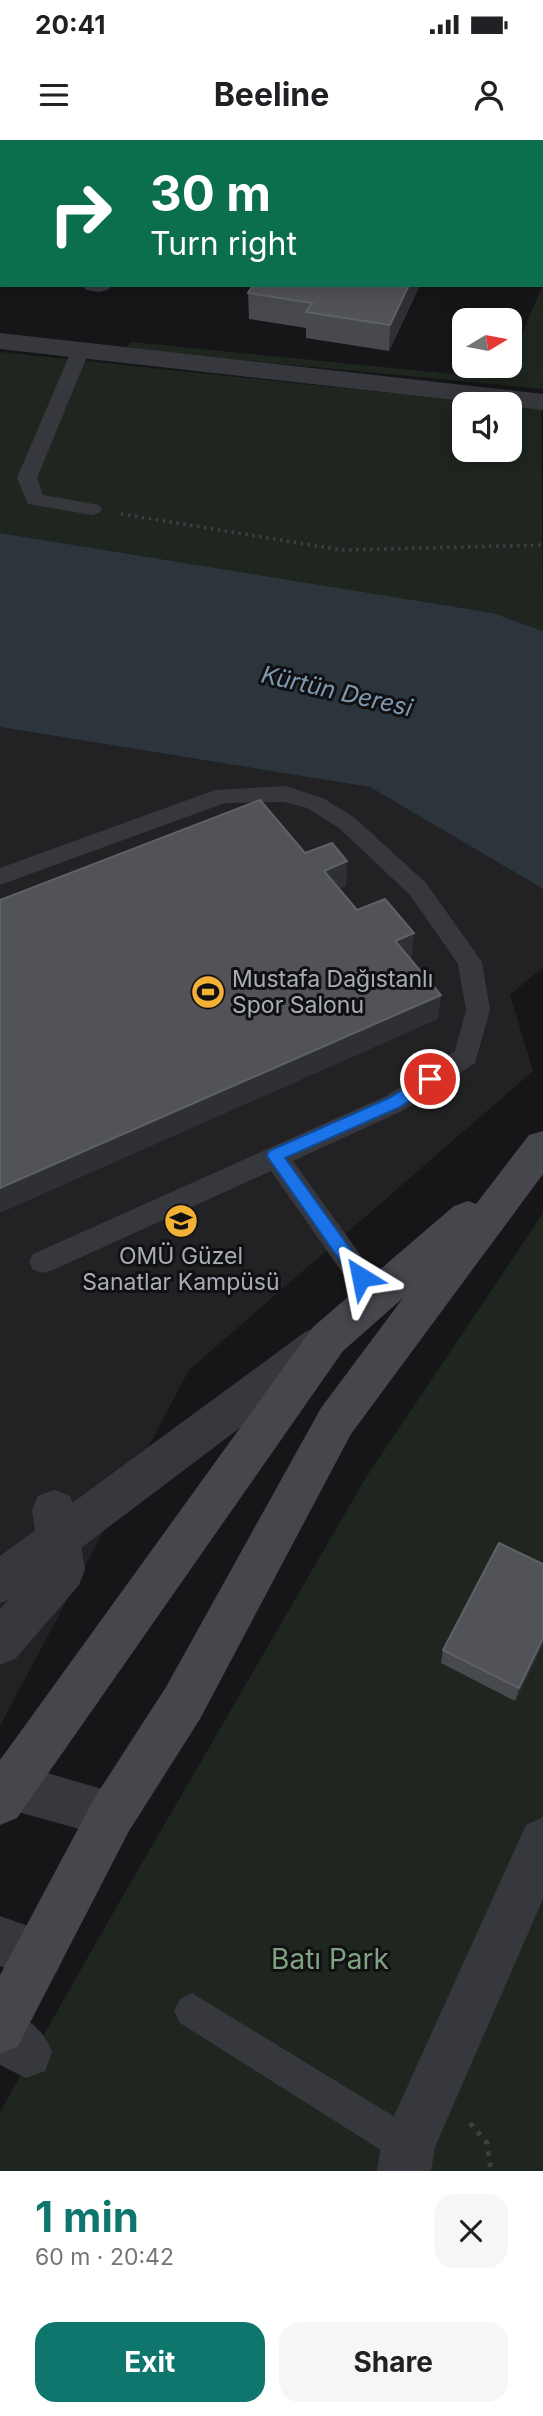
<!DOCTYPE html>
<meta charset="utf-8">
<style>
:root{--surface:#fff;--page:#f6f6f6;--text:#202124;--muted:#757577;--accent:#0f766e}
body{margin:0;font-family:Inter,sans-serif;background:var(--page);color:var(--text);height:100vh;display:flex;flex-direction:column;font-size:26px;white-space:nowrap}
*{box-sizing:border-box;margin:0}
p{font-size:23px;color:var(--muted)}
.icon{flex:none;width:38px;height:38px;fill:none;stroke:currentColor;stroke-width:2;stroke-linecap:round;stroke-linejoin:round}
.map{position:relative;height:2031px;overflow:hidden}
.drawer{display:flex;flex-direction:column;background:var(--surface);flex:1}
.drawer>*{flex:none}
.guide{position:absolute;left:0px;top:0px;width:544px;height:147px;box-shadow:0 4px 18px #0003;background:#0b6e4f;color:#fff;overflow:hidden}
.needle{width:46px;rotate:80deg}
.fabs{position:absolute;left:452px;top:168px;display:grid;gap:14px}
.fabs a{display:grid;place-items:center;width:70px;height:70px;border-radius:14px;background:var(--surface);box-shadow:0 4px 18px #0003;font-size:35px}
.pin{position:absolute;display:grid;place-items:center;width:60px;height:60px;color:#fff;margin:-30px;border:4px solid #fff;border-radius:50%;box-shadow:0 2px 7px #0007}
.me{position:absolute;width:77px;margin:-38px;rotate:325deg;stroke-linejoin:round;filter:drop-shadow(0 0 5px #0008)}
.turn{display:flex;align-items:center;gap:24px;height:147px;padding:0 35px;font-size:32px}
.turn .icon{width:91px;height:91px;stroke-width:2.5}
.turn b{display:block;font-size:49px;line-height:60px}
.round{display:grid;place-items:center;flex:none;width:74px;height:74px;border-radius:21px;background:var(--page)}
.overview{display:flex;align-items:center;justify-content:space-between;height:119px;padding:0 35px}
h1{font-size:42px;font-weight:700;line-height:52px;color:var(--accent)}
.cta{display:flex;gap:14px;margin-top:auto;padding:14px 35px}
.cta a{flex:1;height:80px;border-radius:21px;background:var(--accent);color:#fff;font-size:28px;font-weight:700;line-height:80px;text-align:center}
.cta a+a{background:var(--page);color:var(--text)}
.status{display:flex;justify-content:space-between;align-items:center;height:49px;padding:0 35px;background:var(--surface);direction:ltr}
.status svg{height:19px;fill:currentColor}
header{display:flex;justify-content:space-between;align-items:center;height:91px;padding:0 35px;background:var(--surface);font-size:32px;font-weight:700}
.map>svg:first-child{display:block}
.built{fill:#222225}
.green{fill:#1e261f}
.water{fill:#2c353c}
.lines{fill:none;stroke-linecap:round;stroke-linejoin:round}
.path-far1{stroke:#3d3f44;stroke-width:3.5;stroke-dasharray:2.5 4.5;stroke-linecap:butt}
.path{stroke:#3d3f44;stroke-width:5;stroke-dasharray:4.5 7;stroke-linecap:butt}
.service{fill:#37383d;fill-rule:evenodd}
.pedestrian{fill:#37383d;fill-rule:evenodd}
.minor{fill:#37383d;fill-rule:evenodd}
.secondary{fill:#45474d;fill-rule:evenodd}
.wall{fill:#47494d}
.shaded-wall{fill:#2f3033}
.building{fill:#525359;stroke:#5f6168;stroke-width:2}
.route{fill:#1a73e8;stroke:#114b97;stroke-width:2}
.labels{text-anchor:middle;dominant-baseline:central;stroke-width:6;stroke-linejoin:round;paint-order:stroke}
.poi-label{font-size:23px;fill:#a8adb8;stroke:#111113;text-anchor:start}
.water-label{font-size:24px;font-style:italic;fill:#7f9bb3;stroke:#111113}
.near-park-label{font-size:28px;fill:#7fa381;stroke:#111113}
</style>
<div class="status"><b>20:41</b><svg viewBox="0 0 49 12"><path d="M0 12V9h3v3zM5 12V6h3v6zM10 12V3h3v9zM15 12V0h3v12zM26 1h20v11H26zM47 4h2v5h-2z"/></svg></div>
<header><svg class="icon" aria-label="menu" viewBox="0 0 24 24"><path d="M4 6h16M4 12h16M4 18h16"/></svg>Beeline<svg class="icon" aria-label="person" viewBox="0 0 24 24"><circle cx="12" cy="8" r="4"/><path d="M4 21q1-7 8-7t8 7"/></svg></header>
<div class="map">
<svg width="543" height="2031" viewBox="0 0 543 2031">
<rect width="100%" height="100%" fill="#161618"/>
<!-- built -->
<path class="built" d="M 0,587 L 371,647 L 543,749 L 543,827 L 510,855 L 533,931 L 189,1230 L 0,1586 Z"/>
<!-- green -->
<path class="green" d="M 543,144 L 543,249 L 125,209 L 131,202 L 503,239 Z
M 0,212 L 494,264 L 464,264 L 464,310 L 509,310 L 509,266 L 541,269 L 543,491 L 493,473 L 0,393 Z
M 543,1073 L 543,2031 L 0,2031 L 0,1972 L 105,1787 L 365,1339 Z"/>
<!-- water -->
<path class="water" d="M 0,393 L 493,473 L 543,491 L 543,749 L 370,647 L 0,587 Z"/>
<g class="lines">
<!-- path-far1 -->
<path class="path-far1" d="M 121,374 L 342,410 L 543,405"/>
<!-- path -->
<path class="path" d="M 470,1983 L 487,2003 L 491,2031"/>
<!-- service -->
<path class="service" d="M 81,204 L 90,209 L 37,338 L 43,355 L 99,365 L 102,369 L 99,373 L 92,375 L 28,364 L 17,338 L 72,209 Z
M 285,646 L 323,658 L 355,678 L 426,743 L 482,822 L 490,870 L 475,923 L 404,970 L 293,1021 L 385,1149 L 389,1157 L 385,1165 L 375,1169 L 365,1165 L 271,1031 L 53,1130 L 43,1133 L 33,1130 L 29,1122 L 33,1114 L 386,956 L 455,911 L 466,870 L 458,824 L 410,755 L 339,688 L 307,668 L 284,662 L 225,663 L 0,745 L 0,728 L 215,650 Z
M 192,1853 L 421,1993 L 426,2006 L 421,2019 L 408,2024 L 395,2019 L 180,1883 L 174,1871 L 180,1859 Z"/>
<!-- pedestrian -->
<path class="pedestrian" d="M 54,1350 L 70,1356 L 76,1370 L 85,1430 L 79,1445 L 16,1518 L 0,1525 L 0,1469 L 40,1424 L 32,1370 L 38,1356 Z
M 0,1867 C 25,1877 42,1886 52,1912 L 45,1931 L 26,1938 L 0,1925 Z"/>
<!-- minor -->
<path class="minor" d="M 179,0 L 201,0 L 178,2 Z
M 0,124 L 2,124 L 2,138 L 0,138 Z
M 83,145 L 111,145 L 108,150 L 99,152 L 86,150 Z
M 0,193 L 543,254 L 543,270 L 0,209 Z
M 320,1186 L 335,1192 L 341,1204 L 335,1216 L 16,1457 L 0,1463 L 0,1416 L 305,1192 Z
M 0,1619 L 129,1657 L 136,1674 L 129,1691 L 112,1698 L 0,1667 Z
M 543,1677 L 543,1759 L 435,2007 L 431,2031 L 377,2031 L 381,2006 L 389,1987 L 526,1685 Z
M 0,1776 L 57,1796 L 64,1814 L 57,1832 L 39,1839 L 0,1826 Z"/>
<!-- secondary -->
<path class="secondary" d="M 543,991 L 543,1034 L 351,1294 L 200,1579 L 129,1691 L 18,1906 L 0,1914 L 0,1835 L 95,1657 L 166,1547 L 321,1268 L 403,1158 L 343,1211 L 17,1678 L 0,1685 L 0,1620 L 313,1187 L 454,1066 L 468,1061 L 476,1064 L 529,995 Z"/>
</g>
<!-- wall -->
<path class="wall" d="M 2,46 L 2,114 L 0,114 L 0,47 Z
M 420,145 L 389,211 L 306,198 L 306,188 L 249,179 L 248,153 Z
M 543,1424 L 543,1504 L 515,1561 L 441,1523 L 443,1510 Z"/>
<!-- shaded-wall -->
<path class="shaded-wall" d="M 479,0 L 488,0 L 488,2 L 478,2 Z
M 409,145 L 420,145 L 389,211 L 390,185 Z
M 347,721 L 346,746 L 323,756 L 324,731 Z
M 414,793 L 412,817 L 393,826 L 395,801 Z
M 441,855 L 438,879 L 0,1073 L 0,1048 Z
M 543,1498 L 543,1504 L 515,1561 L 519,1548 Z"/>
<!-- building -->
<path class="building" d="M 330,0 L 479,0 L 478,2 L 329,2 Z
M 2,46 L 2,93 L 0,93 L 0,47 Z
M 253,145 L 409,145 L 390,185 L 306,172 L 312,163 L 248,153 Z
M 260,660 L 305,713 L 332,703 L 347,721 L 324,731 L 357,770 L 385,759 L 414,793 L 395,801 L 441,855 L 0,1048 L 0,760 Z
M 499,1403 L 543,1424 L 543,1498 L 519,1548 L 443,1510 Z"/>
<!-- route -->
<path class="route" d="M 430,933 L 436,935 L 438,939 L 436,943 L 400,967 L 285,1018 L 367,1132 L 369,1137 L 367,1142 L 355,1142 L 267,1016 L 269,1011 L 389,958 Z"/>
<!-- icons -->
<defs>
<g id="stadium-disc" transform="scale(1.75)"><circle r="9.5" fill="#f2b134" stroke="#111113"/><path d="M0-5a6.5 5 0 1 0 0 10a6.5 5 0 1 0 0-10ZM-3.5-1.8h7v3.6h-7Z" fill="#111"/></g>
<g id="university-disc" transform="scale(1.75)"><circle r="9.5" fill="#f2b134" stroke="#111113"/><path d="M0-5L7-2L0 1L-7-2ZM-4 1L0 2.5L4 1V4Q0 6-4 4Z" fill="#111"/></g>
</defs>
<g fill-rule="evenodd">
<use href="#stadium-disc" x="208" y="852"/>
<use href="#university-disc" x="181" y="1081"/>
</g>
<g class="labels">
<!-- poi labels -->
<g class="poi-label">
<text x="232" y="839">Mustafa Dağıstanlı<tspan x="232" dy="26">Spor Salonu</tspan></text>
<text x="181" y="1116" text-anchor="middle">OMÜ Güzel<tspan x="181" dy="26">Sanatlar Kampüsü</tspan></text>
</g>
<!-- water labels -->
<g class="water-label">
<text transform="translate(337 551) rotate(13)">Kürtün Deresi</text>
</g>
<!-- near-park labels -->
<g class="near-park-label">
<text x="330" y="1819">Batı Park</text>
</g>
</g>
</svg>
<div class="fabs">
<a><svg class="needle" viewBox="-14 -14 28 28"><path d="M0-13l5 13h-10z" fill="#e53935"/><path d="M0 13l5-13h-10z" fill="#757577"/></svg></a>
<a><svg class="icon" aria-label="sound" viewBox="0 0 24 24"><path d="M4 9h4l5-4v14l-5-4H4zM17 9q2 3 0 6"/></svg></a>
</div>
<div class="pin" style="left:430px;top:939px;background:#d93025"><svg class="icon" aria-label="arrive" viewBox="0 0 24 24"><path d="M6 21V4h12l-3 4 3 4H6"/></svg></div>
<svg class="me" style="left:361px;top:1137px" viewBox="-20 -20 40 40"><path d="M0-17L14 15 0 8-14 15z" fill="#1a73e8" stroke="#fff" stroke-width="4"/></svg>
<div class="guide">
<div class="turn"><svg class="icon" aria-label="right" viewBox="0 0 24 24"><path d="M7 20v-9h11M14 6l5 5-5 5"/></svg><div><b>30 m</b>Turn right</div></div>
</div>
</div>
<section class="drawer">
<div class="overview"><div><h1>1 min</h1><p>60 m · 20:42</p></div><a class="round"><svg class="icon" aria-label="close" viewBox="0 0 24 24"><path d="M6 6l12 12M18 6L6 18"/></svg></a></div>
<div class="cta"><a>Exit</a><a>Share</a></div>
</section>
